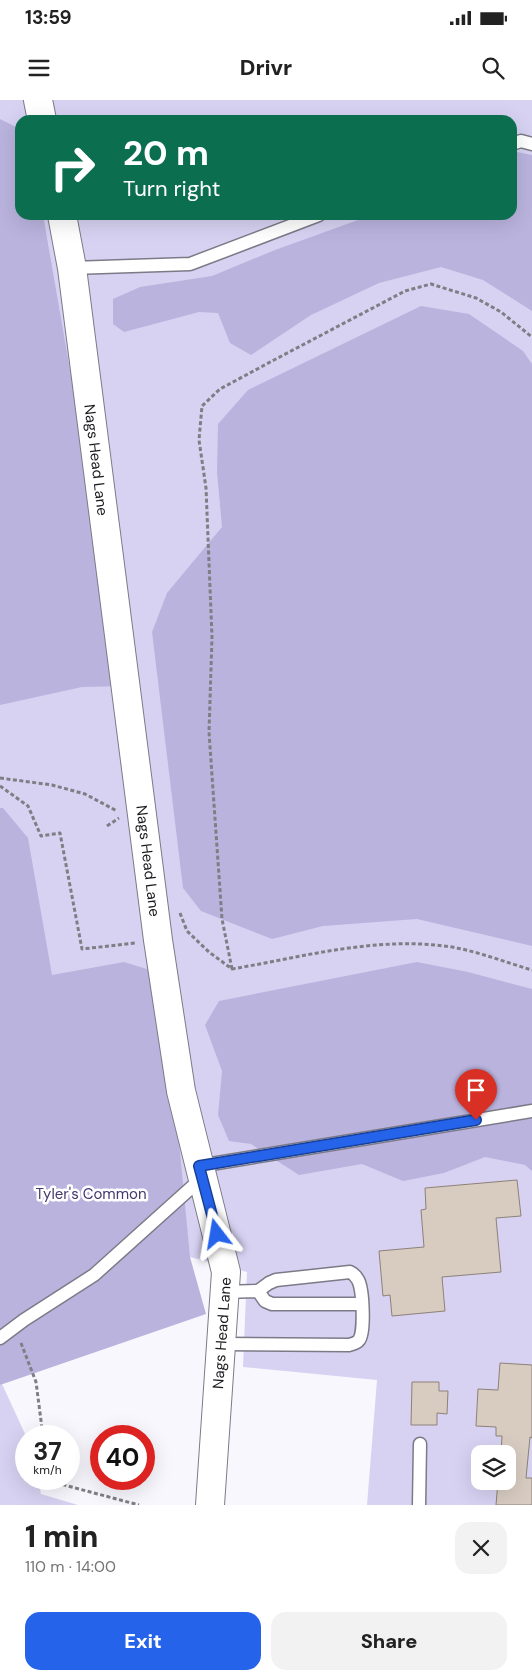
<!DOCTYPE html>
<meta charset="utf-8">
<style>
:root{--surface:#fff;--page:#f2f2f2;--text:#222;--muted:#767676;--accent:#2563eb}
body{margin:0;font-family:"DM Sans",sans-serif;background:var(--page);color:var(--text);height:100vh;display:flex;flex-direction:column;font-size:19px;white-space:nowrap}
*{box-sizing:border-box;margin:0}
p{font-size:16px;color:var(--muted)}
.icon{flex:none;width:28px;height:28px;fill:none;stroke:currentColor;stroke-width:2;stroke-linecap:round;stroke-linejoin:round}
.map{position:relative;height:1405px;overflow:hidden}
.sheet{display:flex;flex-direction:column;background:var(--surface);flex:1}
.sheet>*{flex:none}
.guide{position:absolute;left:15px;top:15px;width:502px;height:105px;border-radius:15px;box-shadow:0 5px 20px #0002;background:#0b6e4f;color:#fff;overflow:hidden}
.fabs{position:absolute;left:471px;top:1345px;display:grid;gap:10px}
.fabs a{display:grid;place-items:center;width:45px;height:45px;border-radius:10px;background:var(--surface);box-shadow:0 5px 20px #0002;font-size:25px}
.speed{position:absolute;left:15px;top:1325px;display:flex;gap:10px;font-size:25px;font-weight:700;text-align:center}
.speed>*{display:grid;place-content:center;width:65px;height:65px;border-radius:50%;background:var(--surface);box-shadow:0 5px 20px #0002;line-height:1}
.speed small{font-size:12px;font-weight:400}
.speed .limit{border:8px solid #d22;background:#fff;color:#111}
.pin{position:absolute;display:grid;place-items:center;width:42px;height:42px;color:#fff;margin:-51px -21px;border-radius:50% 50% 50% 0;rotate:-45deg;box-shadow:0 0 5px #0007}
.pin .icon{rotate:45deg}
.me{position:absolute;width:55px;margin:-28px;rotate:346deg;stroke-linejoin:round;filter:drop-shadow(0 0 4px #0008)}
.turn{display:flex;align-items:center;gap:18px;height:105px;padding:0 25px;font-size:22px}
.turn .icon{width:65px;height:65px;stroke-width:2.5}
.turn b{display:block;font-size:35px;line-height:42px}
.round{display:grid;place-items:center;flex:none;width:52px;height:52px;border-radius:15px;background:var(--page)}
.overview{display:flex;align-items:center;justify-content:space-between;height:85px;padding:0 25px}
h1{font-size:30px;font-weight:800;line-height:38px}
.cta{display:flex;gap:10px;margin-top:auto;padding:10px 25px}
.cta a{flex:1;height:58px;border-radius:15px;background:var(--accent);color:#fff;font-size:20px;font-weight:800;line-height:58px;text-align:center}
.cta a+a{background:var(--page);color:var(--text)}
.status{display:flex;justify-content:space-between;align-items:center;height:35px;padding:0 25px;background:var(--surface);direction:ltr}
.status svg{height:14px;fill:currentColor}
header{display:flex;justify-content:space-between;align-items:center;height:65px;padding:0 25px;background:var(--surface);font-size:22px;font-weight:800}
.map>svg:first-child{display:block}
.green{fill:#d7d2f2;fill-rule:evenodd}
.forest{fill:#bab3de}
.building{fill:#d8ccc1;stroke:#8d8178}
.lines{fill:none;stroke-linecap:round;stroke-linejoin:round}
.service-casing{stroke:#7c7a87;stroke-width:15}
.tertiary-casing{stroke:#7c7a87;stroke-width:30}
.path{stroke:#7f7e84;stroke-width:3;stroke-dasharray:4 2.5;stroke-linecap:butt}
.service{stroke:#fff;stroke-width:12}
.tertiary{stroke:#fff;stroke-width:28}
.route-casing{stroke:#184099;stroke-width:12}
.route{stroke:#2563eb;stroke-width:9}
.labels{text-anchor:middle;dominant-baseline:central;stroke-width:5;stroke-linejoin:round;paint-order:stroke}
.street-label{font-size:15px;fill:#1a1a1f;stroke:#fff}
.park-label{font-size:15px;fill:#46386f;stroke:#fff}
</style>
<div class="status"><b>13:59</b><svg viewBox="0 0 49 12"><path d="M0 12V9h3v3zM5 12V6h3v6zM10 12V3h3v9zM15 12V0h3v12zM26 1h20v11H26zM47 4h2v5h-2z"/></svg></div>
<header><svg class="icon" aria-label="menu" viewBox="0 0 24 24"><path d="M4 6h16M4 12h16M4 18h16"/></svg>Drivr<svg class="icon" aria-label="search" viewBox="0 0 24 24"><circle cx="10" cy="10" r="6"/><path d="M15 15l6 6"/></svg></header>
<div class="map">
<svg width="532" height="1405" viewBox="0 0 532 1405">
<rect width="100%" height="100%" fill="#f8f7fd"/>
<!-- green -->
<path class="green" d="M 0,0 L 532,0 L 532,1405 L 367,1405 L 377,1280 L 243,1267 L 247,1172 L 190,1157 L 0,1227 ZM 20,20 L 512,20 L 512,115 L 20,115 ZM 480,1354 L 508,1354 L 508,1381 L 480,1381 Z
M 2,1284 L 26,1336 L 26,1379 L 38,1379 L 41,1394 L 78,1405 L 0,1405 L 0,1285 Z"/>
<!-- forest -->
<path class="forest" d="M 0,19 L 20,29 L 20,115 L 43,115 L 125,586 L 82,587 L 0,605 Z
M 517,52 L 532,55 L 532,211 L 483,180 L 441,167 L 379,183 L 311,215 L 251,255 L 230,243 L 218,213 L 199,212 L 124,232 L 113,224 L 113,199 L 140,187 L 212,176 L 275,150 L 372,115 L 512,115 L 513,53 Z
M 421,206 L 469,214 L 523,251 L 532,264 L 532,846 L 417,819 L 323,826 L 272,839 L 201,811 L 183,788 L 152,532 L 167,493 L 222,427 L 217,372 L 218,324 L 248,290 Z
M 0,708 L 3,708 L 28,738 L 52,875 L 124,862 L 163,874 L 190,1157 L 206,1214 L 0,1285 Z
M 417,862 L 468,872 L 532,889 L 532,1071 L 525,1065 L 485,1057 L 444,1073 L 403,1081 L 362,1064 L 299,1075 L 251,1044 L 229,1041 L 218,1015 L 222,971 L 205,925 L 219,901 Z"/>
<!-- building -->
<path class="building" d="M 517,1080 L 521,1116 L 496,1118 L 501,1172 L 442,1177 L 445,1211 L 392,1216 L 390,1195 L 383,1196 L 379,1151 L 424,1147 L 421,1110 L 426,1109 L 425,1088 Z
M 500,1263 L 532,1265 L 532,1338 L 530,1337 L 526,1378 L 532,1378 L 532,1405 L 496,1405 L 498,1381 L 508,1381 L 508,1354 L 501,1354 L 502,1336 L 496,1336 L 496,1327 L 476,1326 L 478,1289 L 498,1290 Z
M 412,1282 L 439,1282 L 439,1291 L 448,1291 L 447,1314 L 437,1313 L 437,1325 L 411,1325 Z"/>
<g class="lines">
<!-- service casing -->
<g class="service-casing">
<path id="service" d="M 512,44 L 521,41 L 532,44
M 72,168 L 190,164 L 319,115
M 199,1066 L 532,1011
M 258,1191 L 265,1201 L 272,1204 L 362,1204
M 0,1238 L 24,1220 L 94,1175 L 202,1078
M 221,1244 L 349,1245 C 353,1244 357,1243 359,1240 C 365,1232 363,1189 358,1180 C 356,1176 354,1174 350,1172 L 276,1180 L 269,1183 L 258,1191 L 225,1192
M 419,1405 L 420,1344"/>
</g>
<!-- tertiary casing -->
<g class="tertiary-casing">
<path id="tertiary" d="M 38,0 L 42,20
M 62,115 L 72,168 L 158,840 L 181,991 L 226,1172 L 210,1405"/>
</g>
<!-- path -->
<path class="path" d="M 0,678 L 52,685 L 85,694 L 117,711
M 0,686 L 28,706 L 41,736 L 60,733 L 82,849 L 135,843
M 107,726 L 119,718
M 180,813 L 187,831 L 209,852 L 232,869 C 302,857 373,837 444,846 C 472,849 504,862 532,870
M 232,869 L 222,819 L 209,632 L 212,537 L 206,388 L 199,340 L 202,306 L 220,289 L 274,260 L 405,191 L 431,184 L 476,198 L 501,212 L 532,237
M 21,1243 L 36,1282 L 43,1336
M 52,1379 L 53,1382 L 139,1405"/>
<!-- service -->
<use href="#service" class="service"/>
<!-- tertiary -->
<use href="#tertiary" class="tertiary"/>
</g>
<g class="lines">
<!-- route casing -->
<g class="route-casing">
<path id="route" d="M 217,1134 L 199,1066 L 476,1020"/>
</g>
<!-- route -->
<use href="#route" class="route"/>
</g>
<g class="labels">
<!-- street labels -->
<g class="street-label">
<text transform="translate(96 360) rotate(83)">Nags Head Lane</text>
<text transform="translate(148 761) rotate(83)">Nags Head Lane</text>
<text transform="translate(222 1233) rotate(-86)">Nags Head Lane</text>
</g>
<!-- park labels -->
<g class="park-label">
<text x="91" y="1094">Tyler's Common</text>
</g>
</g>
</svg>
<div class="fabs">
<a><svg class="icon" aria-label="layers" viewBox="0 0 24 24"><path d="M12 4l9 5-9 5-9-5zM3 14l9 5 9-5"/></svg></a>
</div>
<div class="speed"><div>37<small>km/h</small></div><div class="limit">40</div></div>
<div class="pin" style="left:476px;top:1020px;background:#d93025"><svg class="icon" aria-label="arrive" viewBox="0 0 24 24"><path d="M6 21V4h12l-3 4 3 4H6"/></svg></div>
<svg class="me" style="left:217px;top:1134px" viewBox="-20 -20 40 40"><path d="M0-17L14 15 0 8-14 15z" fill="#2563eb" stroke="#fff" stroke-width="4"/></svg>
<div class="guide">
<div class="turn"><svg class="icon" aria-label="right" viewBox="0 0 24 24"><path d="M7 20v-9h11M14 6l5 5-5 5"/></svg><div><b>20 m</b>Turn right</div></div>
</div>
</div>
<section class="sheet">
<div class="overview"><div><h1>1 min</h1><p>110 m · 14:00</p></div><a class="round"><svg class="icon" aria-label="close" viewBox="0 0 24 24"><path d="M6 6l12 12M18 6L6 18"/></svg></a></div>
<div class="cta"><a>Exit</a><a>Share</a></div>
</section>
